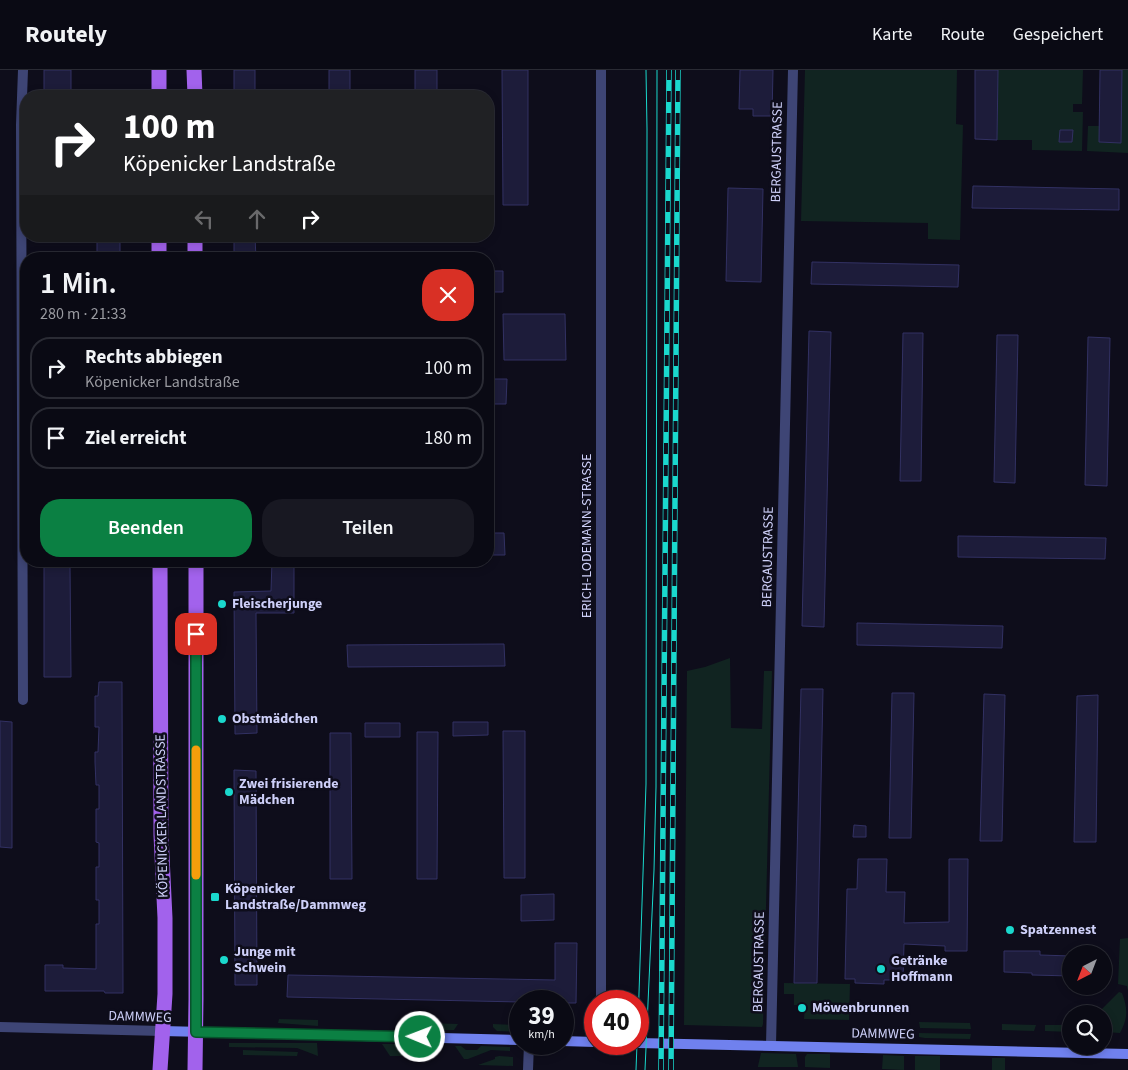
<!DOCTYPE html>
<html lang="de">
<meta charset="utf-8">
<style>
:root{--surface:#0a0a14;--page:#181822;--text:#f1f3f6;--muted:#999aa0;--line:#2a2b34;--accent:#0b8043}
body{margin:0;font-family:"Source Sans 3",sans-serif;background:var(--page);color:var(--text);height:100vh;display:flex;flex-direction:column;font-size:19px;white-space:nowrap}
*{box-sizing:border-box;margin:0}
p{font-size:16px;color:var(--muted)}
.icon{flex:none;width:28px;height:28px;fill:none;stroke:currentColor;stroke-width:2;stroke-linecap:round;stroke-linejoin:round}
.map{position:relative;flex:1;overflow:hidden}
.drawer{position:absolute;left:20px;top:182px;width:474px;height:315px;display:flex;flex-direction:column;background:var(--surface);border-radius:20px;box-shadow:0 2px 8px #0003,0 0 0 1px var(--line)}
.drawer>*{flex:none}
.top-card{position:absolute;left:20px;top:20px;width:474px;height:152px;border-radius:20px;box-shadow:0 2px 8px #0003,0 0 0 1px var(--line);background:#202124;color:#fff;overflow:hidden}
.needle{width:32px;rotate:222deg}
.fabs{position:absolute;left:1062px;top:875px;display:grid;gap:10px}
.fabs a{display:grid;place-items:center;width:50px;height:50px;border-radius:50%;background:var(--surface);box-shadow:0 2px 8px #0003,0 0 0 1px var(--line);font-size:25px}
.speed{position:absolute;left:509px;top:920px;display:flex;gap:10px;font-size:25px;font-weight:700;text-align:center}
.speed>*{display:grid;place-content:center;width:65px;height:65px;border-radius:50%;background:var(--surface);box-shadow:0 2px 8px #0003,0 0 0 1px var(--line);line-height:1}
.speed small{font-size:12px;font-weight:400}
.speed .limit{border:8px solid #d22;background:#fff;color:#111}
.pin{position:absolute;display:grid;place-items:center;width:42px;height:42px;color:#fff;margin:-21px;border-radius:10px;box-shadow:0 2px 8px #0006}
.me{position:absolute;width:55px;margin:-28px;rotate:271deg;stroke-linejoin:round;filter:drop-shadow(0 0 4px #0008)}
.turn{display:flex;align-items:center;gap:18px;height:105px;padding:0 20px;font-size:22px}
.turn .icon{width:65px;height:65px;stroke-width:2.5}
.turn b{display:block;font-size:35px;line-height:42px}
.lanes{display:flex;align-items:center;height:48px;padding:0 20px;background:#0003;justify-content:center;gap:25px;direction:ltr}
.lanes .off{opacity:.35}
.round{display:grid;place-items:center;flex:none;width:52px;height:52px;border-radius:20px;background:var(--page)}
.headline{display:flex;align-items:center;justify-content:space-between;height:85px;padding:0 20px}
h1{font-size:30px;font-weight:600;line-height:38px}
.button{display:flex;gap:10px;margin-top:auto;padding:10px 20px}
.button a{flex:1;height:58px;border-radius:20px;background:var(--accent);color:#fff;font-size:20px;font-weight:600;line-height:58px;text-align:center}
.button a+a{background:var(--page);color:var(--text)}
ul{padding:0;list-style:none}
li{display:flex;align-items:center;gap:15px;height:62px;margin:0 10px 8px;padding:0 10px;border:2px solid var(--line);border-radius:20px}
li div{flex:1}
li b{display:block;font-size:19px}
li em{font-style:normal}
header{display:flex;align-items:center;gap:30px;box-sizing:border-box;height:70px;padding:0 25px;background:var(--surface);border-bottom:1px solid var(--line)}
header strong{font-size:24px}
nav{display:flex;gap:28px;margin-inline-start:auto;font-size:18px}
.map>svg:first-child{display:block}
.green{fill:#112421}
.building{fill:#1d1c3a;stroke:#323163}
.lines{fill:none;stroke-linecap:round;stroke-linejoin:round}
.street{stroke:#3e4575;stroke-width:10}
.secondary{stroke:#7081ee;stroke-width:10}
.primary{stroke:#a262ec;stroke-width:15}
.tram{stroke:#1ad8cd;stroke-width:1}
.rail-casing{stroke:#1ad8cd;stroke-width:5.5}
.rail{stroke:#0e0d1b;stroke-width:4;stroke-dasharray:11;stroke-linecap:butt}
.route-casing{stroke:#07532c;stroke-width:12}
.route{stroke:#0b8043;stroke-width:9}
.slow{stroke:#f59e0b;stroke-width:9}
.poi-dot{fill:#1ad8cd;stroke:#0e0d1b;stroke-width:2}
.labels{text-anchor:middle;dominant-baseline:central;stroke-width:5;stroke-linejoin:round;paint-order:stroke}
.street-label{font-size:14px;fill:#ced0f9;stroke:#0e0d1b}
.poi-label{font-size:14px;font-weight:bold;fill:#ced0f9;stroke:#0e0d1b;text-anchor:start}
</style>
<header>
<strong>Routely</strong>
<nav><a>Karte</a><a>Route</a><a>Gespeichert</a></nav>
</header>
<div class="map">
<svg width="1128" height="1000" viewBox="0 0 1128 1000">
<rect width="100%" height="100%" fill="#0e0d1b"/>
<!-- green -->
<path class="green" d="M 805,0 L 957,0 L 956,54 L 963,55 L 960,170 L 928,169 L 928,153 L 801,151 Z
M 998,0 L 1083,0 L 1082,34 L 1073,34 L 1073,42 L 1083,42 L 1082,81 L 1032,80 L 1032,70 L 997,70 Z
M 1122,0 L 1128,0 L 1128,83 L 1087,81 L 1088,56 L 1099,56 L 1099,72 L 1120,73 Z
M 730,588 L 731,658 L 762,659 L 764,601 L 772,601 L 763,954 L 762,957 L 684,955 L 687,601 L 705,597 Z
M 1128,868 L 1128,921 L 1127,916 L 1118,914 L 1120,869 Z
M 784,913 L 850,914 L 849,950 L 804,949 L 805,935 L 794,935 L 794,924 L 784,924 Z
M 1119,922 L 1122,923 C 1128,939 1128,948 1120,963 L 1104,962 L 1104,944 L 1097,944 Z
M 279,949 L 318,950 L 318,956 L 278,953 Z
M 919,952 L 970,953 L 971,959 L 920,958 Z
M 424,953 L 458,954 L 454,960 L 428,960 L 424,955 Z
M 493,954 L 520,955 L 520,962 L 497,961 L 493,957 Z
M 1002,954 L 1036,955 L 1034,961 L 1002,960 Z
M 1045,955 L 1071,955 L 1071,962 L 1045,961 Z
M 919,963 L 971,964 L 970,969 L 925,968 L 919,967 Z
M 229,973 L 317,973 L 318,986 L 297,978 L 229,977 Z
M 382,974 L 398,974 L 406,986 L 390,986 Z
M 455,976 L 461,976 L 466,980 L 477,980 L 481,976 L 510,977 L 510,981 L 491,980 L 468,989 L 464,989 Z
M 243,980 L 298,982 L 297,986 L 243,985 Z
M 761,983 L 796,984 L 798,997 L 758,997 L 758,996 Z
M 807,984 L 830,984 L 830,998 L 805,997 L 805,987 Z
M 883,985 L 904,986 L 904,1000 L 882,999 Z
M 499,986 L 513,987 L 513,996 L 478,995 L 495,989 L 495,987 Z
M 915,986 L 940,986 L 940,1000 L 915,1000 Z
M 992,988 L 1005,988 L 1005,1000 L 992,1000 Z"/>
<!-- building -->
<path class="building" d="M 44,0 L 71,0 L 71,26 L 44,26 Z
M 234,0 L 255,0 L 255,26 L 234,26 Z
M 329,0 L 350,0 L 350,26 L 329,26 Z
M 415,0 L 437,0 L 437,26 L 415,26 Z
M 502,0 L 528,0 L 528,135 L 503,135 Z
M 740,0 L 773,0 L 772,46 L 753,46 L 753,39 L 739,39 Z
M 975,0 L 998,0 L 997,70 L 975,69 Z
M 1100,0 L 1122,0 L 1121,73 L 1099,72 Z
M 1060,60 L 1073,60 L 1072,72 L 1059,72 Z
M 973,116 L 1119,119 L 1119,140 L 972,138 Z
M 728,118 L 763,119 L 761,212 L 726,211 Z
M 97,166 L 120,166 L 120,189 L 97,189 Z
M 234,166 L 255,166 L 256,189 L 234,189 Z
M 812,192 L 959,195 L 958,217 L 811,214 Z
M 488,201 L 503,201 L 503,222 L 488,222 Z
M 503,244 L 565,244 L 566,290 L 504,290 Z
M 809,261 L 831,262 L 824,557 L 802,556 Z
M 903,263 L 923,263 L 921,411 L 900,411 Z
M 997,265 L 1018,265 L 1015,413 L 994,412 Z
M 1088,267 L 1110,268 L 1107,416 L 1085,415 Z
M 488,309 L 507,309 L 506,334 L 488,334 Z
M 488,463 L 504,463 L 505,485 L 488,485 Z
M 958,466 L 1106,468 L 1105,489 L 958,487 Z
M 44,491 L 69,491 L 69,494 L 70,495 L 71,607 L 44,607 Z
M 272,491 L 294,491 L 294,543 L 256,543 L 257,663 L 235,664 L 234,522 L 271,521 Z
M 857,553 L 1003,556 L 1002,578 L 857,575 Z
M 504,574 L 505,596 L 348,597 L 347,575 Z
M 99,612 L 122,612 L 123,923 L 105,923 L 104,921 L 45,921 L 45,895 L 63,895 L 63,898 L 96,899 L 96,854 L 99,854 L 99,830 L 96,830 L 96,797 L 99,797 L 99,773 L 96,772 L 96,739 L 99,739 L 99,715 L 96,715 L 95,692 L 95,682 L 98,682 L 99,657 L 95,657 L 95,626 L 98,626 Z
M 801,619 L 823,619 L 817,913 L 794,913 Z
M 892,623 L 914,623 L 911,768 L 889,768 Z
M 984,624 L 1005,625 L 1002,771 L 980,771 Z
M 1098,625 L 1096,772 L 1074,772 L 1077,626 Z
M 0,651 L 12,652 L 12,778 L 0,777 Z
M 453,652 L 488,652 L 488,665 L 453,666 Z
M 365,653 L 400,653 L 400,667 L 365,667 Z
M 503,661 L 525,661 L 525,808 L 504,808 Z
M 417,662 L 438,662 L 437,809 L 417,809 Z
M 330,663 L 351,663 L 352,809 L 330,809 Z
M 234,700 L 256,701 L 257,915 L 235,915 Z
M 854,755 L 866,756 L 866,767 L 853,767 Z
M 858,789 L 887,789 L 886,822 L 905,822 L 904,853 L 949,852 L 949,789 L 968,789 L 967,881 L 945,881 L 945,876 L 904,874 L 903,910 L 884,910 L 884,914 L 855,913 L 855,909 L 845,909 L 847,819 L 857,819 Z
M 554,824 L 554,850 L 521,851 L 521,825 Z
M 555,873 L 577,873 L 576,933 L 562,933 L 562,931 L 520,932 L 287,927 L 288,905 L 555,910 Z
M 1004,881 L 1040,881 L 1040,885 L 1071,886 L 1071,906 L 1032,905 L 1032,903 L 1004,902 Z"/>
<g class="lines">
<!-- street -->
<path class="street" d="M 23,0 L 21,55 L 23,630
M 601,931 L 601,0
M 0,957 L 162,961
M 771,975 L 793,0
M 528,1000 L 529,974"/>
<!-- secondary -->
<path class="secondary" d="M 162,961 L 520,970
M 562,971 L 595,972
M 638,973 L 1128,984"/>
<!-- primary -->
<path class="primary" d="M 159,0 L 159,26
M 194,0 L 195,26
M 159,166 L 159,189
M 195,166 L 195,189
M 160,491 L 161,765 L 165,848 L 165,924 L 160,1000
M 195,1000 L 196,929 L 196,491"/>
<!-- tram -->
<path class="tram" d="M 638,953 L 646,714 L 647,59 L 646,0
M 636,1000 L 637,974
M 645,1000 L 654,800 L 656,717 L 657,0"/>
<!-- rail casing -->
<g class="rail-casing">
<path id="rail" d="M 661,1000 L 669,0
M 671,1000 L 678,0"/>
</g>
<!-- rail -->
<use href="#rail" class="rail"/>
</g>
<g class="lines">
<!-- route casing -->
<g class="route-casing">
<path id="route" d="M 196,564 L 196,962 L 420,967"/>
</g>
<!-- route -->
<use href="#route" class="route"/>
<!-- slow -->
<path class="slow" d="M 196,805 L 196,680"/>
</g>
<!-- markers -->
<g class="poi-dot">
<circle cx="222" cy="534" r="5"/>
<circle cx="222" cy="649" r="5"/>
<circle cx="229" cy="722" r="5"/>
<rect x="210" y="822" width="10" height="10" rx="2.5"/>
<circle cx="1010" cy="860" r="5"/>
<circle cx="224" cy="890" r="5"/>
<circle cx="881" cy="899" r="5"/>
<circle cx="802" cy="938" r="5"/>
</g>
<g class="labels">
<!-- street labels -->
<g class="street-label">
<text transform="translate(777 82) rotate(-89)">BERGAUSTRASSE</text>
<text transform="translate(587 466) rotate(-90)">ERICH-LODEMANN-STRASSE</text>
<text transform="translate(768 487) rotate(-89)">BERGAUSTRASSE</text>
<text transform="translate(162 746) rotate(-91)">KÖPENICKER LANDSTRASSE</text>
<text transform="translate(759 892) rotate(-89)">BERGAUSTRASSE</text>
<text transform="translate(140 947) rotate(2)">DAMMWEG</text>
<text transform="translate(883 964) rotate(1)">DAMMWEG</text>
</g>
<!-- poi labels -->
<g class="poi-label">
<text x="232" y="534">Fleischerjunge</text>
<text x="232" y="649">Obstmädchen</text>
<text x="239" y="714">Zwei frisierende<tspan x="239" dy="16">Mädchen</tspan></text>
<text x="225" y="819">Köpenicker<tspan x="225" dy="16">Landstraße/Dammweg</tspan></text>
<text x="1020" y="860">Spatzennest</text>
<text x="234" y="882">Junge mit<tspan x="234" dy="16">Schwein</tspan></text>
<text x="891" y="891">Getränke<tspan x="891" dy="16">Hoffmann</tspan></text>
<text x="812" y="938">Möwenbrunnen</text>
</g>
</g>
</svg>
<div class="fabs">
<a><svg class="needle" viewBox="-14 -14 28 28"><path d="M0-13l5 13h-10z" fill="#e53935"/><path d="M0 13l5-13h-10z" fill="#999aa0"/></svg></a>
<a><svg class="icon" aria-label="search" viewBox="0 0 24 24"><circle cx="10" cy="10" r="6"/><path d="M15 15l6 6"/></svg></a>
</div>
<div class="speed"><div>39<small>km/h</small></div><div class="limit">40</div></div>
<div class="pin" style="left:196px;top:564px;background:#d93025"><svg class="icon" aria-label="arrive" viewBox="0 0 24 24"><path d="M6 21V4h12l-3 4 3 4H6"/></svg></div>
<svg class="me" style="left:420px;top:967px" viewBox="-20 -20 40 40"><circle r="17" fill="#0b8043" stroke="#fff" stroke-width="3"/><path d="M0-11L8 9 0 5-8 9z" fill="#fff"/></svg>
<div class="top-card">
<div class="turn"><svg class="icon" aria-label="right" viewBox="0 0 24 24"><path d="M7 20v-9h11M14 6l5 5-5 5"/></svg><div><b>100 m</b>Köpenicker Landstraße</div></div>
<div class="lanes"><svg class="icon off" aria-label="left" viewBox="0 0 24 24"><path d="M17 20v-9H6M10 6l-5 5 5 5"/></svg><svg class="icon off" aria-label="ahead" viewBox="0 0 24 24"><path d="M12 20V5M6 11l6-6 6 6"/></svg><svg class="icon" aria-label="right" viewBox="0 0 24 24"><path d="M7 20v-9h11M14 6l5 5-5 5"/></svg></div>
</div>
<section class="drawer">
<div class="headline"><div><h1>1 Min.</h1><p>280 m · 21:33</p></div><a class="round" style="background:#d93025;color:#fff"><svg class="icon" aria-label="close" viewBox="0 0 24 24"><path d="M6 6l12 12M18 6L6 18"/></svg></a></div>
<ul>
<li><svg class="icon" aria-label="right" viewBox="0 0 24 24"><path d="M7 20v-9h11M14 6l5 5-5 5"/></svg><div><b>Rechts abbiegen</b><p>Köpenicker Landstraße</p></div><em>100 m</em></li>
<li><svg class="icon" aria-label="arrive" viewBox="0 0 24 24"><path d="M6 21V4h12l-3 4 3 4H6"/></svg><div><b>Ziel erreicht</b></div><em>180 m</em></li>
</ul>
<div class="button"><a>Beenden</a><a>Teilen</a></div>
</section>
</div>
